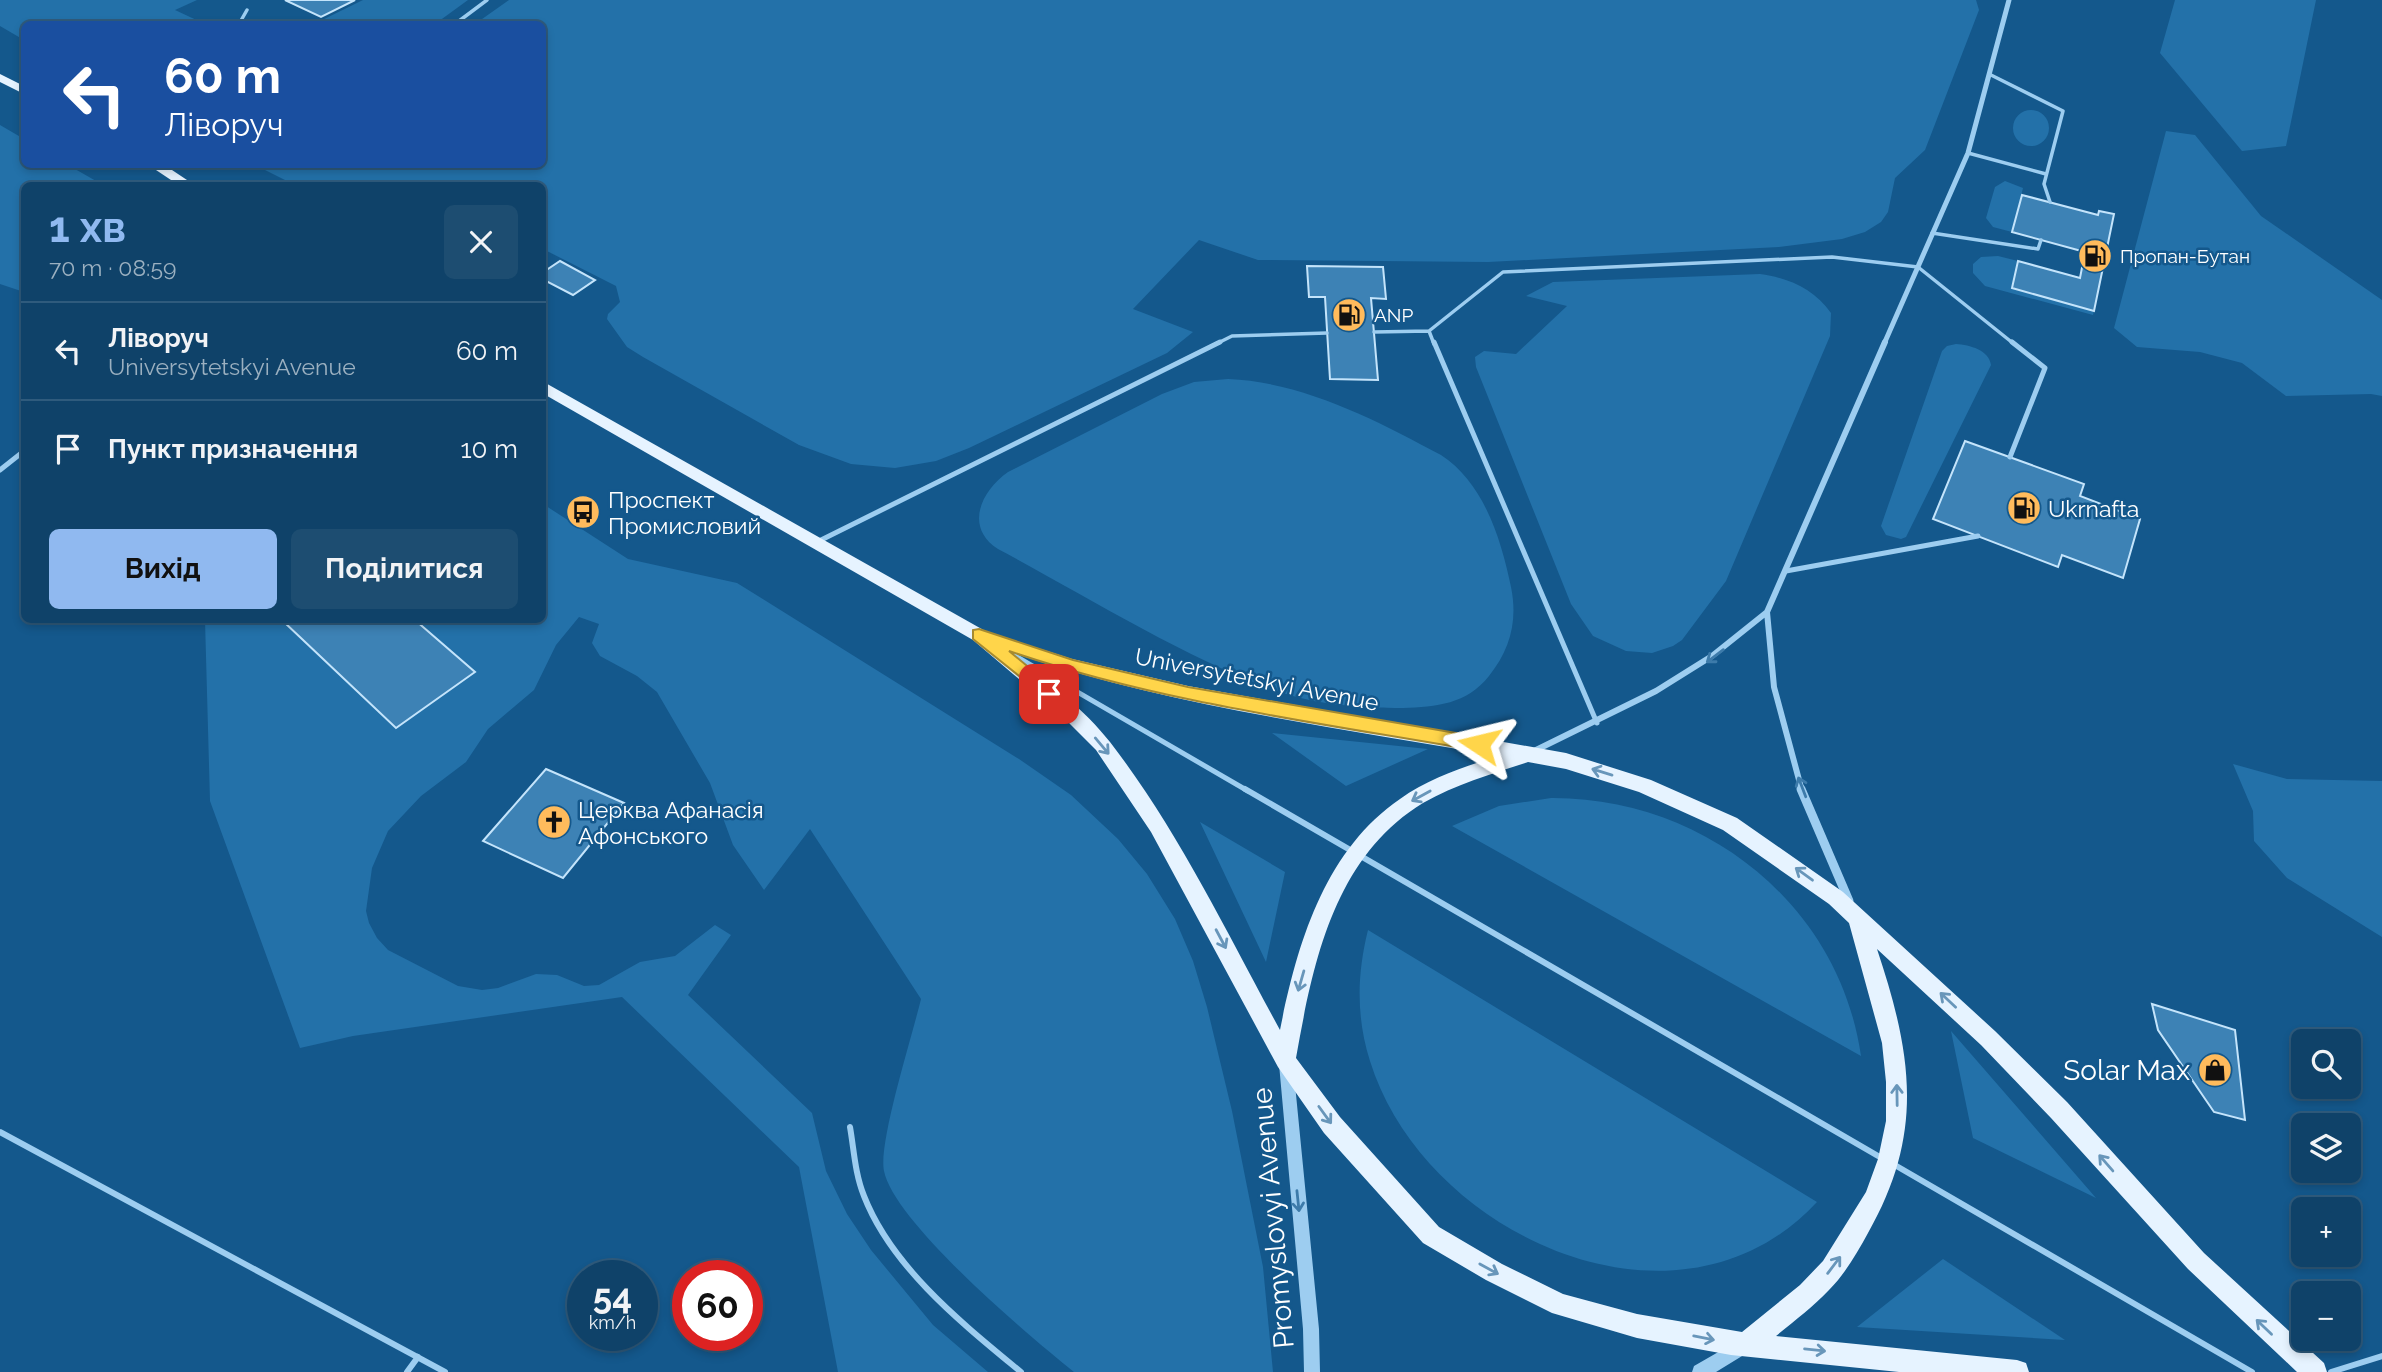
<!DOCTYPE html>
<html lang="uk">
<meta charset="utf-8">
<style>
:root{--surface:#0f4269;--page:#1d4d71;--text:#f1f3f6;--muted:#9bb0c0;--line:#2f5b7d;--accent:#90b9f0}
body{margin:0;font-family:Raleway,sans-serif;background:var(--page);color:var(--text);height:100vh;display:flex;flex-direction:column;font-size:26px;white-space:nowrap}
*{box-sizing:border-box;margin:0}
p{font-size:23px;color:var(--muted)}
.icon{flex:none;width:38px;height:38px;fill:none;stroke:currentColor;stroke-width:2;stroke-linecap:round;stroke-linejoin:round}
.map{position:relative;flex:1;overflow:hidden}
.side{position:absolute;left:21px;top:182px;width:525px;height:441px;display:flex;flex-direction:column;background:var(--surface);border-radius:10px;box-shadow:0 4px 10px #0003,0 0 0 2px var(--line)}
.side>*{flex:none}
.hud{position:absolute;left:21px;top:21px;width:525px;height:147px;border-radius:10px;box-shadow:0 4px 10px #0003,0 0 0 2px var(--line);background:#1a4fa0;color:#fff;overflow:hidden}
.controls{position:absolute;left:2291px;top:1029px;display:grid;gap:14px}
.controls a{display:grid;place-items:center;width:70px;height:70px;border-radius:10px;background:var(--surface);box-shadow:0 4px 10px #0003,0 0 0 2px var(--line);font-size:35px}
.speed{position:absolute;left:567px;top:1260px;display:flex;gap:14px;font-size:35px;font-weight:700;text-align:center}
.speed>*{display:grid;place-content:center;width:91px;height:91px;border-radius:50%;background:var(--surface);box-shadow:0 4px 10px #0003,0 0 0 2px var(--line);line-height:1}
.speed small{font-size:18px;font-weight:400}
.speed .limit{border:10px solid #d22;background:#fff;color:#111}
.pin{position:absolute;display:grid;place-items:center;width:60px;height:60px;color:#fff;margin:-30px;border-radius:14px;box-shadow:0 4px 10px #0006}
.me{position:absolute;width:77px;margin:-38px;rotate:280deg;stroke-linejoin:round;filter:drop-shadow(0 0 5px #0008)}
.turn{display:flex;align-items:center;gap:24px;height:147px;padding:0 28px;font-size:32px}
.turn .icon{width:91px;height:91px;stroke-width:2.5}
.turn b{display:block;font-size:49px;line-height:60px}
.round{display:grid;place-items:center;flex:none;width:74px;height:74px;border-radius:10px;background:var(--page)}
.overview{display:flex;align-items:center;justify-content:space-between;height:119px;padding:0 28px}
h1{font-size:42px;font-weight:700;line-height:52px;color:var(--accent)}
.button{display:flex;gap:14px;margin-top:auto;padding:14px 28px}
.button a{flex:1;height:80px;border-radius:10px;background:var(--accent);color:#111;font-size:28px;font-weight:700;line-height:80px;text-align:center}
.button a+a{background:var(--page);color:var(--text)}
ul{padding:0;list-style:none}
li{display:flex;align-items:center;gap:21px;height:98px;padding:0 28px;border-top:2px solid var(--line)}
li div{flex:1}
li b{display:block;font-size:26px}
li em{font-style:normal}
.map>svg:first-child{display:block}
.green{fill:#2371a9}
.building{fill:#3d82b5;stroke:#c4e4fb;stroke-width:2}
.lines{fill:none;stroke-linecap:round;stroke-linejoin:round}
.service-far2{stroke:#9dcdf0;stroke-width:3.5}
.service-far1{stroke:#9dcdf0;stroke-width:5}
.service{stroke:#9dcdf0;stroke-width:6}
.minor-far2{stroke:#9dcdf0;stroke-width:5}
.minor-far1{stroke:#9dcdf0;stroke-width:6}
.minor{stroke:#9dcdf0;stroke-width:9}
.tertiary{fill:#9dcdf0;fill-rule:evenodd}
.primary{fill:#e6f3ff;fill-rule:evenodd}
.oneway{stroke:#3d7baa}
.oneway2{stroke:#6896ba}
.route{fill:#ffd54a;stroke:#a68a30;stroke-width:2}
.labels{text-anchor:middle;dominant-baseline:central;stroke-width:5;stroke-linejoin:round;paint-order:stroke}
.far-poi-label{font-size:19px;fill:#fff;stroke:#14588c;text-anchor:start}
.poi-label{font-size:23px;fill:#fff;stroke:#14588c;text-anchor:start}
.street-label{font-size:23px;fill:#fff;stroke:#14588c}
.near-poi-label{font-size:28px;fill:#fff;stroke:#14588c;text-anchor:end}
.near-street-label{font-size:28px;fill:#fff;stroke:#14588c}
</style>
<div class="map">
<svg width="2382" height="1372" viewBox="0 0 2382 1372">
<rect width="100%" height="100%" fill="#14588c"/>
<!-- green -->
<path class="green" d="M 0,0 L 197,0 L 175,10 L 205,24 L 24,24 L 24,40 L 0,26 Z
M 363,0 L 468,0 L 435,24 L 314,24 Z
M 509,0 L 1976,0 L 1979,10 L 1925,150 L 1895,178 L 1888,212 L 1881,222 L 1865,232 L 1842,239 L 1779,247 L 1488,262 L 1258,260 L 1199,240 L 1133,309 L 1193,332 L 1167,353 L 969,448 L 936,461 L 895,468 L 851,464 L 799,445 L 643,357 L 627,347 L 607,319 L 608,314 L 620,302 L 616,286 L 543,249 L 542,186 L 295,185 L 255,165 L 542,164 L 542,24 L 475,24 Z
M 2175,0 L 2316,0 L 2286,146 L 2242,151 L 2160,53 Z
M2013 128a18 18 0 1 1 36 0a18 18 0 1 1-36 0Z
M 0,125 L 24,139 L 24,164 L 68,165 L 103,185 L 24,186 L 24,292 L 0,284 Z
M 2166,131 L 2195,135 L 2261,216 L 2382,300 L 2382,396 L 2371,394 L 2286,396 L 2242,363 L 2200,352 L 2137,347 L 2114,328 Z
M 2005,181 L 2023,188 L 2012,232 L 1993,227 L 1986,218 L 1995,187 Z
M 1998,256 L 2018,261 L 2012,288 L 2094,311 L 2093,315 L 1985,286 L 1973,273 L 1973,264 L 1981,257 Z
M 1760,274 C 1789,278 1814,289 1831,313 L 1830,336 L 1726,581 L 1682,640 L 1673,646 L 1652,653 L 1626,651 L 1593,636 L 1571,604 L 1476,367 L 1475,357 L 1484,351 L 1516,354 L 1567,306 L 1526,296 L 1553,282 Z
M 1956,344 C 1970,345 1989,350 1991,365 L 1906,537 L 1901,539 L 1886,535 L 1881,526 L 1942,351 L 1947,346 Z
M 1228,379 C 1303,382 1376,420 1441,455 C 1484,483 1501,539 1511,587 C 1518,621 1510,650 1489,676 C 1467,704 1436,707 1403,708 C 1362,708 1316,705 1277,691 C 1185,658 1086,596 998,549 C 964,527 981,491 1008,472 L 1162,394 L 1194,382 Z
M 543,504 L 628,559 L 737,583 L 1019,759 L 1071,795 L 1118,839 L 1147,874 L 1175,919 L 1193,961 L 1207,1007 L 1232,1111 L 1263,1267 L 1273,1372 L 1074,1372 C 1031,1338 894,1222 884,1171 C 878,1143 913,1033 921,999 L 810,829 L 764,890 L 733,845 L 710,783 L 657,692 L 637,676 L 600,656 L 592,643 L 599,624 L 579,617 L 556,645 L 534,690 L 488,729 L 466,762 L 421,796 L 388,831 L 372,868 L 366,911 L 369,923 L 377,938 L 388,950 L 458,986 L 482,990 L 498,988 L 536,974 L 557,975 L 584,986 L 599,985 L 640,962 L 675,956 L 715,925 L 731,935 L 688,995 L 812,1113 L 826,1171 L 847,1214 L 871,1250 L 933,1325 L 988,1372 L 838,1372 L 799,1167 L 622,997 L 353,1036 L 300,1048 L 210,801 L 205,620 L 542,620 Z
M 1272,733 L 1428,749 L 1346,786 Z
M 2233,764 L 2287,779 L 2382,781 L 2382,937 L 2287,878 L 2254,841 L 2253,811 Z
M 1551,798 C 1702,797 1839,903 1861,1056 L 1452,826 L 1499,806 Z
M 1200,822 L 1285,872 L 1266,962 Z
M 1368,930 L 1817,1202 C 1678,1352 1424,1235 1370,1061 C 1356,1017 1357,974 1368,930 Z
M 1951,1031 L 2096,1198 L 1973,1138 Z
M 1943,1259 L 2065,1340 L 1857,1327 Z"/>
<!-- building -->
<path class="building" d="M 285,0 L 355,0 L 321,17 Z
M 2022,195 L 2098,215 L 2099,211 L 2114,214 L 2094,311 L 2012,288 L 2018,261 L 2080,278 L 2085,252 L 2012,232 Z
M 560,261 L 595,280 L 573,295 L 542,279 L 542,273 Z
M 1307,266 L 1383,267 L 1386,299 L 1371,298 L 1378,380 L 1330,379 L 1325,297 L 1309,297 Z
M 1965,441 L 2084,484 L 2080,496 L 2140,519 L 2123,578 L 2062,555 L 2058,567 L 1933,519 Z
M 285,620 L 415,620 L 475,672 L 396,728 L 284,622 Z
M 546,769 L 624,803 L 563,878 L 483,841 Z
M 2152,1004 L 2235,1030 L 2245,1120 L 2214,1112 L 2158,1030 Z"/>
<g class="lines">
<!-- service-far2 -->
<path class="service-far2" d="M 239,24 L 247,10
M 455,24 L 487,0
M 1989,74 L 2063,111 L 2044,184 L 2050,202
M 1968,153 L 2046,174
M 1932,233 L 2038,249 L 2041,240
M 1429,331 L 1503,272 L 1832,257 L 1918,267 L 2014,344
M 1374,332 L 1429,331 L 1434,344
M 1216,344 L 1232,336 L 1327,333"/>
<!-- service-far1 -->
<path class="service-far1" d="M 1434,342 L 1597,723
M 2010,457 L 2045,368 L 2012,342
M 0,470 L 24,451
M 817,542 L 1220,342
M 1786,571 L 1978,536
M 1012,654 L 1248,791"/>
<!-- service -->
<path class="service" d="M 1245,789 L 1885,1160
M 850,1127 C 854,1150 855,1174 864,1196 C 892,1268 963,1324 1021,1372
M 0,1132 L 445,1372
M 1893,1164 L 2252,1372
M 407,1372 L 418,1357
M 2331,1372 L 2382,1356"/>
<!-- minor-far2 -->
<path class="minor-far2" d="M 1884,344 L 1968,153 L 2009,0"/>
<!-- minor-far1 -->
<path class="minor-far1" d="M 1767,612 L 1774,687 L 1802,791
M 1534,751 L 1656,691 L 1712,656 L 1767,612 L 1885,342"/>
<!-- minor -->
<path class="minor" d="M 1801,789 L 1849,901"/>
<!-- tertiary -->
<path class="tertiary" d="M 1286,1057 L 1291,1059 L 1293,1064 L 1319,1329 L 1320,1372 L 1304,1372 L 1303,1329 L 1279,1064 L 1281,1059 Z
M 1741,1339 L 1747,1341 L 1749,1347 L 1747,1353 L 1716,1372 L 1692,1372 L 1694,1366 Z"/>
<!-- primary -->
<path class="primary" d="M 0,74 L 24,86 L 24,94 L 0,82 Z
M 147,164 L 163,164 L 196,186 L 180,186 Z
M 542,381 L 987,632 L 1072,659 L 1188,686 L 1566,753 L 1651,780 L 1737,818 L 1843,892 L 1995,1031 L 2067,1102 L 2204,1253 L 2324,1363 L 2327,1372 L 2297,1372 L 2188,1269 L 2051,1118 L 1981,1045 L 1877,949 C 1912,1054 1925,1133 1868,1233 C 1857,1253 1845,1274 1829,1290 C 1813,1307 1794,1321 1776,1336 L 2017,1360 L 2026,1363 L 2029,1372 L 1899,1372 L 1731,1355 L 1637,1338 L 1552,1313 L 1486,1280 L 1423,1243 L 1324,1133 L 1278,1067 L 1151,832 L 1096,750 L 1060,714 L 973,640 L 542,393 ZM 1011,652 C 1168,706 1335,727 1498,756 C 1464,767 1429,778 1400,799 C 1324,851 1297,945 1280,1030 C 1227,933 1178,830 1110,742 C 1083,707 1044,680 1011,652 ZM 1528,762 L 1566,769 L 1639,792 L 1723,830 L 1829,904 L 1849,923 L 1882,1043 L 1886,1082 L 1886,1121 L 1878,1159 L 1866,1192 L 1823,1261 L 1800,1285 L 1742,1332 L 1637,1314 L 1563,1294 L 1502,1264 L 1439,1227 L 1340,1117 L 1296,1058 C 1313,963 1334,857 1423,803 C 1456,784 1492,774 1528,762 Z"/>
</g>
<!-- one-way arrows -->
<defs><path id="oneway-shaft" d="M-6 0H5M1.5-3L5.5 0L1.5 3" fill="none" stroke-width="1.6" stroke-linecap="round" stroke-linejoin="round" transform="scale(1.75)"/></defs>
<g class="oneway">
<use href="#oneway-shaft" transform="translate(1715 656) rotate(143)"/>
<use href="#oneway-shaft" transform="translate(1802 787) rotate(-111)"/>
<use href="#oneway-shaft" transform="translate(1298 1201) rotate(84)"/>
</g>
<g class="oneway2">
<use href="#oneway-shaft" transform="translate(1102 746) rotate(50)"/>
<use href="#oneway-shaft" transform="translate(1602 772) rotate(-163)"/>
<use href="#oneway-shaft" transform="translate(1421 796) rotate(151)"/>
<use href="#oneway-shaft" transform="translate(1804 874) rotate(-144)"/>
<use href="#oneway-shaft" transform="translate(1221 939) rotate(62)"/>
<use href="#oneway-shaft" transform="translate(1301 981) rotate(106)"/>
<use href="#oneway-shaft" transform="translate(1948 1000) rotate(-137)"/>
<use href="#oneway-shaft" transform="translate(1897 1095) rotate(-91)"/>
<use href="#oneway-shaft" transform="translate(1325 1115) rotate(54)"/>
<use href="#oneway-shaft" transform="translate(2106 1163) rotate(-131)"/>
<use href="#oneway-shaft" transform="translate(1834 1265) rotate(-53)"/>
<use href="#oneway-shaft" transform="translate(1489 1269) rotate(29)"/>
<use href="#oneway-shaft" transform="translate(2264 1327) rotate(-136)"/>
<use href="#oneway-shaft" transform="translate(1704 1338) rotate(11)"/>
<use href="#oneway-shaft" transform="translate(1815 1350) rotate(6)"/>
</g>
<!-- route -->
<path class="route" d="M 979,629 L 1073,660 L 1188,687 L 1479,737 L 1487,744 L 1479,751 C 1321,723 1161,703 1009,651 L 1055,689 L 1057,694 L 1049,700 L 973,639 L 973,630 Z"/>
<!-- icons -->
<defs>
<g id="fuel-disc" transform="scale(1.75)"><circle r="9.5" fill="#ffbb5c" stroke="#14588c"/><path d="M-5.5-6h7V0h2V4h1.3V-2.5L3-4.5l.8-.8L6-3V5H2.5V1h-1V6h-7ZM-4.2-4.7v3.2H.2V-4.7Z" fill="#111"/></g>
<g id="bus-disc" transform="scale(1.75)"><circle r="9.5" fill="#ffbb5c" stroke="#14588c"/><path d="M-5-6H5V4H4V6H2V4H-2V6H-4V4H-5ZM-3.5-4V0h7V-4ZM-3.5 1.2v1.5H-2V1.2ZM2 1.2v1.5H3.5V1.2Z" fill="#111"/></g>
<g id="church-disc" transform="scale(1.75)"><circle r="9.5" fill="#ffbb5c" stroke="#14588c"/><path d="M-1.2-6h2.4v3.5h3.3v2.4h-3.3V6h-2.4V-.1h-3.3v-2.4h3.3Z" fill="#111"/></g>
<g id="shop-disc" transform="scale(1.75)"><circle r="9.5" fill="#ffbb5c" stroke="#14588c"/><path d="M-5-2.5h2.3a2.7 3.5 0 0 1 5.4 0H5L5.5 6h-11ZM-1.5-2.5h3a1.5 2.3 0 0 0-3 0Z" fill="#111"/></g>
</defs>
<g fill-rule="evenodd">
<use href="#fuel-disc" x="2095" y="256"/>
<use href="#fuel-disc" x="1349" y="315"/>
<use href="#fuel-disc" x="2024" y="508"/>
<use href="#bus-disc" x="583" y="512"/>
<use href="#church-disc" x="554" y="822"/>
<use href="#shop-disc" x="2215" y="1070"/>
</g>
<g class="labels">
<!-- far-poi labels -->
<g class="far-poi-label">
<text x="2120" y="256">Пропан-Бутан</text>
<text x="1374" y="315">ANP</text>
</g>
<!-- poi labels -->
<g class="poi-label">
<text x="608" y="499">Проспект<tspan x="608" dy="26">Промисловий</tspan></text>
<text x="2048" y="508">Ukrnafta</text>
<text x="578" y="809">Церква Афанасія<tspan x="578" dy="26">Афонського</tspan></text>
</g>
<!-- street labels -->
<g class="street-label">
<text transform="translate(1257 679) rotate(11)">Universytetskyi Avenue</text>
</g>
<!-- near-poi labels -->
<g class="near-poi-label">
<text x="2190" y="1070">Solar Max</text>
</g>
<!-- near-street labels -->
<g class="near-street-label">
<text transform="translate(1273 1218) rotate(-95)">Promyslovyi Avenue</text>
</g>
</g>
</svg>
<div class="controls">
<a><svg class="icon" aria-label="search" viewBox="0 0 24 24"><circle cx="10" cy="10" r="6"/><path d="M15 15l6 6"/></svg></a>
<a><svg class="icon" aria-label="layers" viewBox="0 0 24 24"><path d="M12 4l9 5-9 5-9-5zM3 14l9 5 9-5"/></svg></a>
<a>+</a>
<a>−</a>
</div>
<div class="speed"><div>54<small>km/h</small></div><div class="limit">60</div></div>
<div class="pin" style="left:1049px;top:694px;background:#d93025"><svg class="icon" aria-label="arrive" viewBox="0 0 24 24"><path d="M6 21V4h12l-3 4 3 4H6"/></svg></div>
<svg class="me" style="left:1479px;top:744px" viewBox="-20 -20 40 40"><path d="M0-17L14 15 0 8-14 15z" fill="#ffd54a" stroke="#fff" stroke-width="4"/></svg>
<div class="hud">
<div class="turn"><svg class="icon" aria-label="left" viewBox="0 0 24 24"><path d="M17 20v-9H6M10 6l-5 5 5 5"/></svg><div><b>60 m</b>Ліворуч</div></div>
</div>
<section class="side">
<div class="overview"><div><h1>1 хв</h1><p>70 m · 08:59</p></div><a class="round"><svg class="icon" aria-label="close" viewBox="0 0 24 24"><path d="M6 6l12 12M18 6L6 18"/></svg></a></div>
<ul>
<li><svg class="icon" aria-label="left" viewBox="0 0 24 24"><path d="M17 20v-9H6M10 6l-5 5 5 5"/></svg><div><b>Ліворуч</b><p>Universytetskyi Avenue</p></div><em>60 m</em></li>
<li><svg class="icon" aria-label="arrive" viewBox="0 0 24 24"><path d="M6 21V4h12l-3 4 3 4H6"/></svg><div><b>Пункт призначення</b></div><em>10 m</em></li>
</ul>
<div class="button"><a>Вихід</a><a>Поділитися</a></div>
</section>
</div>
